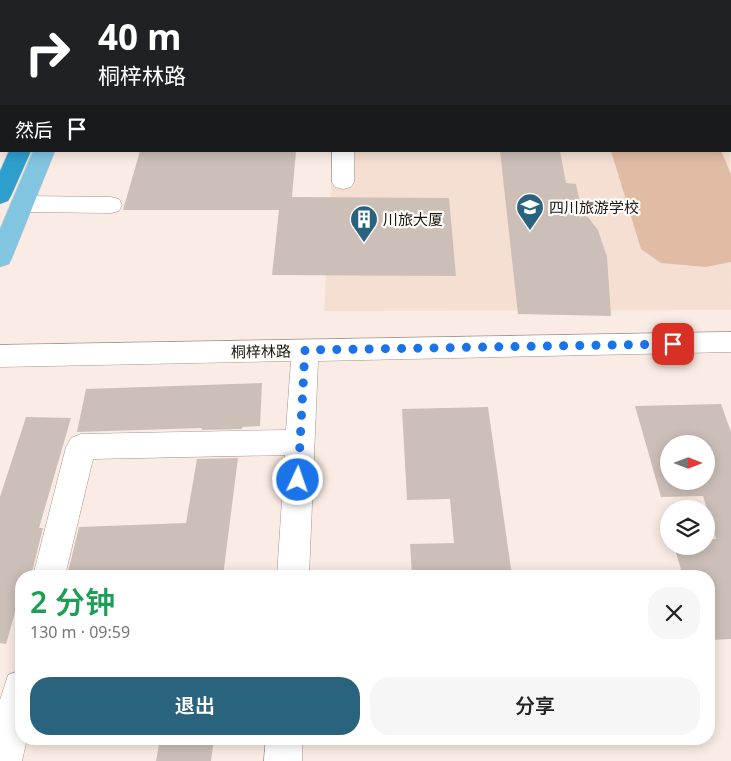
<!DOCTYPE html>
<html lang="zh">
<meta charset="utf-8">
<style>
:root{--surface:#fff;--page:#f6f6f6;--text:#222;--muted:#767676;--accent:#2a637d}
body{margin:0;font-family:"Noto Sans","Noto Sans SC",sans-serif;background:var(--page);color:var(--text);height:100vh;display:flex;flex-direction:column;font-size:19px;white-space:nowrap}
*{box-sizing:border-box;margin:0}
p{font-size:16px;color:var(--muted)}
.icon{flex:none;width:28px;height:28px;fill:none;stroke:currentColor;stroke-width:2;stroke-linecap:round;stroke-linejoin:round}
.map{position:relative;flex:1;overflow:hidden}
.sheet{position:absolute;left:15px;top:570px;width:700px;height:175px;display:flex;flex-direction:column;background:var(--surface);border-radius:20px;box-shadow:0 2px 12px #0003}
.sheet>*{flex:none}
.guide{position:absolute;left:0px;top:0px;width:731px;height:152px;box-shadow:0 2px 12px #0003;background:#202124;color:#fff;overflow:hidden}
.needle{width:32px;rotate:90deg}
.tools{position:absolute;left:660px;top:435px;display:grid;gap:10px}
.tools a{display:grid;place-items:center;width:55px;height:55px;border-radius:50%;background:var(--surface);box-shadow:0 2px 12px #0003;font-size:25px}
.pin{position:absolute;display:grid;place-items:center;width:42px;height:42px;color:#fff;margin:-21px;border-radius:10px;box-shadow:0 2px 8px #0006}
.me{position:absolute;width:55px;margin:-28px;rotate:3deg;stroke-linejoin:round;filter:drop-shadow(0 0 4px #0008)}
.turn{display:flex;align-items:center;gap:18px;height:105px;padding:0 15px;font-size:22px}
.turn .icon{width:65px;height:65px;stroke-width:2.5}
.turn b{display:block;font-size:35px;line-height:42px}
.then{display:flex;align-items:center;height:48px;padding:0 15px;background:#0003;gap:10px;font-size:19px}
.round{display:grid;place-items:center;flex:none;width:52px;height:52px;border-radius:20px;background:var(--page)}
.head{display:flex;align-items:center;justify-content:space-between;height:85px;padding:0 15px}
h1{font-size:30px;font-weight:600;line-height:38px;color:#1e9e55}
.cta{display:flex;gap:10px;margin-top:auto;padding:10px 15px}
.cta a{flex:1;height:58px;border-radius:20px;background:var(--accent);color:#fff;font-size:20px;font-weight:600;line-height:58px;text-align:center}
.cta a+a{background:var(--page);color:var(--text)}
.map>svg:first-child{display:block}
.built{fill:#f4dfd2}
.green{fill:#e1bca5}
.building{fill:#ccbfb7;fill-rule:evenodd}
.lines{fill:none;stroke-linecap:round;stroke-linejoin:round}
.minor-casing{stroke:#a2968e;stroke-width:1}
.major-casing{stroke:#d1d0d0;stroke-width:1}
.highway-casing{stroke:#d1d0d0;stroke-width:1}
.minor{fill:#fff;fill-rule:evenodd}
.major{fill:#82c5e1;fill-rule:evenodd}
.highway{fill:#2e9fcd;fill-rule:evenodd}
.route{stroke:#1a73e8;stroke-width:9;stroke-dasharray:0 16.2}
.labels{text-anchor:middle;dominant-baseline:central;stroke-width:4.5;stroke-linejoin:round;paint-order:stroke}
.poi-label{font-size:15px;fill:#1a1613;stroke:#fffcfa;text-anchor:start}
.street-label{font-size:15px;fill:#1a1613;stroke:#fffcfa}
</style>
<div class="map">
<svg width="731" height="761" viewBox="0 0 731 761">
<rect width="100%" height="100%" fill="#faece4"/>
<!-- built -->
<path class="built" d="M 123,0 L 405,0 L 405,1 L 122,1 Z
M 730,138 L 731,310 L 324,311 L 333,151 L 730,151 Z"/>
<!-- green -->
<path class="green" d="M 611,151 L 721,151 L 731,174 L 731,262 L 706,267 L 661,263 L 641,249 Z"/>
<!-- building -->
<path class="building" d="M 140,151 L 296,151 L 292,197 L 449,198 L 456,276 L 272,275 L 279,210 L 123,210 Z
M 500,151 L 560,151 L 566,183 L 576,184 L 581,208 L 598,230 L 607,257 L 611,316 L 518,314 Z
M 262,383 L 260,426 L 242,427 L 242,429 L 202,430 L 202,428 L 77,432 L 86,389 Z
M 721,404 L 731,432 L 731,639 L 709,640 L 709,576 L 683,576 L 674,546 L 706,546 L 706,540 L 716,539 L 703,496 L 661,497 L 635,406 ZM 669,444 L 706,444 L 706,481 L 669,481 Z
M 488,407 L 512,576 L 412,576 L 410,544 L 454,543 L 450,499 L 407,500 L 402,409 Z
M 26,417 L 71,418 L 39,528 L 43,528 L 31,576 L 21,576 L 21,592 L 6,644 L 0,643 L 0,497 Z
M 238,458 L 223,576 L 67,576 L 79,527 L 186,523 L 197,459 Z
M 160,739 L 214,739 L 211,761 L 156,761 Z"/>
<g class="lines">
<!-- minor casing -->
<g class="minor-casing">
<path id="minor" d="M 406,0 L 424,0 L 424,1 L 406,1 Z
M 730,105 L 731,105 L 731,119 L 730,119 Z
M 332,151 L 354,151 L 354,182 L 351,187 L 343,189 L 335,187 L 332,182 Z
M 22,196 L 111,197 L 119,199 L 122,205 L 119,211 L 111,213 L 22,212 L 14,210 L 11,204 L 14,198 Z
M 731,332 L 731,352 L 318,361 L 309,576 L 277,576 L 285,455 L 93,459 L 65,576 L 33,576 L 66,447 L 71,438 L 81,434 L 286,430 L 291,361 L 0,367 L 0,345 Z
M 21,670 L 21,739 L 27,739 L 22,761 L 0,761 L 0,700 L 8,675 Z
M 266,739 L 302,739 L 302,761 L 264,761 Z"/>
</g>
<!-- major casing -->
<g class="major-casing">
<path id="major" d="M 14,0 L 32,0 L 32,1 L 14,1 Z
M 97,0 L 115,0 L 115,1 L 97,1 Z
M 1,35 L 1,48 L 0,49 L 0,36 Z
M 33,151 L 55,151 L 12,258 L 9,264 L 0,267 L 0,229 Z"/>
</g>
<!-- highway casing -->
<g class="highway-casing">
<path id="highway" d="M 78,0 L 96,0 L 96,1 L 78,1 Z
M 9,151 L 31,151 L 11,196 L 8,201 L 0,204 L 0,171 Z"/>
</g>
<!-- minor -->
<use href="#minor" class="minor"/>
<!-- major -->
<use href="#major" class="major"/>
<!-- highway -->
<use href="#highway" class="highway"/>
</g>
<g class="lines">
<!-- route -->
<path class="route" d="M 298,480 L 305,350 L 673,344"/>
</g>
<!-- icons -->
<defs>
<g id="university-pin" transform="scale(1.4375)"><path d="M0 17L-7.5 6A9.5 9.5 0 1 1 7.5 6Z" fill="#2a637d" stroke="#fffcfa"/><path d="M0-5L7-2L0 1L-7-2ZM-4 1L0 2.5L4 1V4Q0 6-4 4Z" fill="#fff"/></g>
<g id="building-pin" transform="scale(1.4375)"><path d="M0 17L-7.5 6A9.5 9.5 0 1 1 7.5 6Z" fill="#2a637d" stroke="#fffcfa"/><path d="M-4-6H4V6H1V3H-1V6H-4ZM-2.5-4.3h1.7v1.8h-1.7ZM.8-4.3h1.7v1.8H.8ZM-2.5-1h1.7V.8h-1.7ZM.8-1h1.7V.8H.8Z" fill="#fff"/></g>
</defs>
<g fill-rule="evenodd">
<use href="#university-pin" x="530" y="207"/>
<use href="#building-pin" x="364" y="219"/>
</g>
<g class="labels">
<!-- poi labels -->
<g class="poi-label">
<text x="549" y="207">四川旅游学校</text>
<text x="383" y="219">川旅大厦</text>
</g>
<!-- street labels -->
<g class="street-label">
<text transform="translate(261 351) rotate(-1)">桐梓林路</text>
</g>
</g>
</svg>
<div class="tools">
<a><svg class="needle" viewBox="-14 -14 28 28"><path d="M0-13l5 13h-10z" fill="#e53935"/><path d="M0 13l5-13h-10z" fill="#767676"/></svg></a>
<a><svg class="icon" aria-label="layers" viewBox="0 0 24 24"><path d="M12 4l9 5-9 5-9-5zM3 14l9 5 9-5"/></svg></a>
</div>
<div class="pin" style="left:673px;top:344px;background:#d93025"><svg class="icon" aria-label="arrive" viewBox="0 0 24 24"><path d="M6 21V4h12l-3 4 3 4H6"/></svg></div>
<svg class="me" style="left:298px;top:480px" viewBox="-20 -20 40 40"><circle r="17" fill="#1a73e8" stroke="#fff" stroke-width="3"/><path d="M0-11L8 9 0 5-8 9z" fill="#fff"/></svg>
<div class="guide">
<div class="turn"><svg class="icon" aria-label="right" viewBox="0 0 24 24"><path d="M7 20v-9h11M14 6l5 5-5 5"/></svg><div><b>40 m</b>桐梓林路</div></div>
<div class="then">然后<svg class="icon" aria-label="arrive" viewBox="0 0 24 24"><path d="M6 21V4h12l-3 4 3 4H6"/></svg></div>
</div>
<section class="sheet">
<div class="head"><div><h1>2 分钟</h1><p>130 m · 09:59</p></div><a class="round"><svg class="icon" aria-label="close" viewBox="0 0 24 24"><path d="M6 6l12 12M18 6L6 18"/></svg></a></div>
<div class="cta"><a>退出</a><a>分享</a></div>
</section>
</div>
